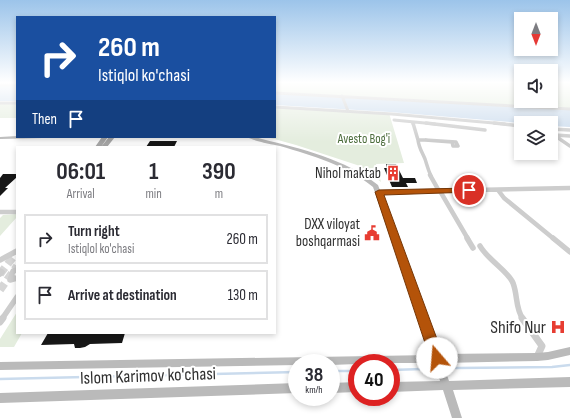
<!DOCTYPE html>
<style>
:root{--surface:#fff;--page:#f7f7f7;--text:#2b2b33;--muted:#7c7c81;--line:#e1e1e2}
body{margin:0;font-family:"Sofia Sans Condensed",sans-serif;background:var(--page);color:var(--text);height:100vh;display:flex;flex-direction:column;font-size:15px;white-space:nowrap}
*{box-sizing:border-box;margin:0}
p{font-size:13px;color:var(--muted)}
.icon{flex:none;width:22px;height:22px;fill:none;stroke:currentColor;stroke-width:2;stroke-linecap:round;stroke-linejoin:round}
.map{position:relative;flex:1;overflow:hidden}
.sheet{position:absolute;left:16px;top:146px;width:260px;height:188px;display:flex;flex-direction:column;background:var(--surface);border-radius:0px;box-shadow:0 2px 6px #0003}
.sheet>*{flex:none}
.guide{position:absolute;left:16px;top:16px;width:260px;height:122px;border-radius:0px;box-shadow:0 2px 6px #0003;background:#1a4fa0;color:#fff;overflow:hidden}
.needle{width:26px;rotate:180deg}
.fabs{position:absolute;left:514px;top:12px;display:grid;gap:8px}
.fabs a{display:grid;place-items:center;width:44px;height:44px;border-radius:0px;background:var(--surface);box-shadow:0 2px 6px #0003;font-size:20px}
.speed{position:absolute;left:288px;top:354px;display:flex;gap:8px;font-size:20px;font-weight:700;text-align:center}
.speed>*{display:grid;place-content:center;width:52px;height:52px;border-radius:50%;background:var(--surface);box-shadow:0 2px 6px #0003;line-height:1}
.speed small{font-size:10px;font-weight:400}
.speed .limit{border:6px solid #d22;background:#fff;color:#111}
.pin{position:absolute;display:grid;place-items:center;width:34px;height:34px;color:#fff;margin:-17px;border:2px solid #fff;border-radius:50%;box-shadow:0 1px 4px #0007}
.me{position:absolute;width:44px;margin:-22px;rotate:342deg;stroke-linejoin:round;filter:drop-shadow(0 0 3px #0008)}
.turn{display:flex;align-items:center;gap:14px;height:84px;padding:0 16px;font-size:18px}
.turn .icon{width:52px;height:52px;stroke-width:2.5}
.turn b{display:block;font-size:28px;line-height:34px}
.then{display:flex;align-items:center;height:38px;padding:0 16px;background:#0003;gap:8px;font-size:15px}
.eta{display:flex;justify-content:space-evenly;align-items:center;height:68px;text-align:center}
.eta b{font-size:24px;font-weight:700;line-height:28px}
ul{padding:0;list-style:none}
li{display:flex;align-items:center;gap:12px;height:50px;margin:0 8px 6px;padding:0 8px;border:2px solid var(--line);border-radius:0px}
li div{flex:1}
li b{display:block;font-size:15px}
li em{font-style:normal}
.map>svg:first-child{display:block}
.green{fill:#e4edde}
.water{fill:#cadbed}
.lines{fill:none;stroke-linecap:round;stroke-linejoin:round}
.stream{stroke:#cadbed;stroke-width:2.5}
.building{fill:#171717}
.primary-tunnel{stroke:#d6d6d6;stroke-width:8;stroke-dasharray:8 4.5;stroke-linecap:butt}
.street-far4{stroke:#cdcdcd;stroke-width:3}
.street-far3{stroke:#cdcdcd;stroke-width:3.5}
.street-far2{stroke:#cdcdcd;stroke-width:4.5}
.street-far1{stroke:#cdcdcd;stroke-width:5.5}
.street{stroke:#cdcdcd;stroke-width:7}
.secondary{fill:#bababa;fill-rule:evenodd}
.primary{fill:#a8a8a8;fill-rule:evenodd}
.route{fill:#b45309;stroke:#753606}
.labels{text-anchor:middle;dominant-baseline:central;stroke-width:4;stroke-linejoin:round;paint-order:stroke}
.far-park-label{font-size:13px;fill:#4c6c3c;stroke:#fff}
.poi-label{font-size:15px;fill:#303030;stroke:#fff;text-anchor:end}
.near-poi-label{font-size:18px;fill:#303030;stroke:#fff;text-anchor:end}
.near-street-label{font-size:18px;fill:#303030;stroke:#fff}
</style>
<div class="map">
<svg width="570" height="418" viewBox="0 0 570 418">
<rect width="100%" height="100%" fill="#fff"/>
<!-- green -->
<path class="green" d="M 275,83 L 521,83 L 521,101 L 551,101 L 551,83 L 570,83 L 570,109 L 275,92 Z
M 0,102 L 17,103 L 17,118 L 0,118 Z
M 275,106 L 389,113 L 404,163 L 376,164 L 381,182 L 360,166 L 296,145 L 267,137 L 275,137 Z
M 17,214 L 17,217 L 0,236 L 0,218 L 3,215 Z
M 17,312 L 17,333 L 22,333 L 14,347 L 0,347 L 0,339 Z"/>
<!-- water -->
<path class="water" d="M 0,86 L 17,86 L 17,101 L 0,101 Z
M 275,94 L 570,110 L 570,127 L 551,126 L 551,123 L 521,123 L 390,112 L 275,105 Z"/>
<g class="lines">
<!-- stream -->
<path class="stream" d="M 456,368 L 552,367 L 570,365
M 391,370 L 422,369
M 331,371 L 357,371
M 0,379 L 297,372"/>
</g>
<!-- building -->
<path class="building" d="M 150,141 L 177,141 L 174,147 L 146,147 Z
M 386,164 L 396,164 L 403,178 L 415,178 L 417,183 L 406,183 L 408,187 L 392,187 L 384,168 L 387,168 Z
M 3,174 L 17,174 L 17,177 L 5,188 L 8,188 L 0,196 L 0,178 Z
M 48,333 L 125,333 L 122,343 L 90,344 L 85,347 L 80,348 L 75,348 L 74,344 L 41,345 Z"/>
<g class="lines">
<!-- primary-tunnel -->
<path class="primary-tunnel" d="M 0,274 L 17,252
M 0,290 L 17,266"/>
<!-- street-far4 -->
<path class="street-far4" d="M 0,85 L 17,85
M 275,93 L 570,109
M 342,96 L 348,111
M 0,103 L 17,103
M 275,107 L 392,114 L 505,124
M 394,120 L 435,124
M 413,123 L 413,124"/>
<!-- street-far3 -->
<path class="street-far3" d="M 413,123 L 418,140
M 426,123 L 485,130
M 494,123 L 521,126
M 551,129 L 570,130
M 551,133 L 570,146
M 555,135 L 570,136
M 418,140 L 425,140
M 418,140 C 419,148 422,152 425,159 C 427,165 428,170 431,176
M 418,140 L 425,140
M 425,140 L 456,142 L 458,146 L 453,146 L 452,142 Z"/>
<!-- street-far2 -->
<path class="street-far2" d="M 430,175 L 439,191
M 498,190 L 504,198 L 554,239
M 440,191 L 468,239
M 379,192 L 570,188
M 0,212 L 17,212"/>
<!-- street-far1 -->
<path class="street-far1" d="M 467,238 L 473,248
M 553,238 L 570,252
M 480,246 C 487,259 509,272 513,283 C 518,296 515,308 523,319
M 0,260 L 17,251
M 17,270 L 13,271 L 10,280 L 17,278
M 0,271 L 2,272 L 0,274
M 2,319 L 17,297"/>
<!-- street -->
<path class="street" d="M 522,318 L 542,346 L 537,357
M 0,322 L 3,318"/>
<!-- secondary -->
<path class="secondary" d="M 17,136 L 17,137 L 44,137 L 42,138 L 0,139 L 0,137 Z
M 247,137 L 255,137 L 262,139 C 302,149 345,159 378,185 L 441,354 L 537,353 L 548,352 L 570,347 L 570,355 L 548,360 L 537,361 L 443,363 L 449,381 L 570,377 L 570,387 L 453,390 L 462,418 L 452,418 L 443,390 L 391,392 L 391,382 L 440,381 L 434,363 L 357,363 L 357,364 L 331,365 L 331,363 L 297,363 L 297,365 L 0,370 L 0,362 L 432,355 L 373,187 C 346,165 313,156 280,146 C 270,144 254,141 247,137 Z
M 357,382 L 357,392 L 331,393 L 331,383 Z
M 297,383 L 297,393 L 0,403 L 0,393 Z"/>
<!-- primary -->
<path class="primary" d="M 102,137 L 108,137 L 101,147 L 95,147 Z
M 109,137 L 115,137 L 107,147 L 101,147 Z"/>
</g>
<!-- sky -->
<linearGradient id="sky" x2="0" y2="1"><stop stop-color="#9cc4ea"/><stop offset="0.58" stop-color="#fff"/><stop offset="1" stop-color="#fff" stop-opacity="0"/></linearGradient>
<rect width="570" height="142" fill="url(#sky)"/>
<!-- route -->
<path class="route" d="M 469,188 L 474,190 L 472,192 L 384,195 L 444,358 L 442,362 L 437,364 L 432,362 L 430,358 L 375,192 L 379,190 Z"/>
<!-- icons -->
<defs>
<g id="building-bare" transform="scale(1.2)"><path d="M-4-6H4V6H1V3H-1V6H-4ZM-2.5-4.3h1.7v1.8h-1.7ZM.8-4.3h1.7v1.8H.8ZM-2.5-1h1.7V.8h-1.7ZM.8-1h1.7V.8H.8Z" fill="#e73d32" stroke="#fff" stroke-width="2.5" paint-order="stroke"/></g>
<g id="civic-bare" transform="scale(1.2)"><path d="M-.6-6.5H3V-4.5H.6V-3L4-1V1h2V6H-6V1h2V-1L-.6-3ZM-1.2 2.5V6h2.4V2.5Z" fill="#e73d32" stroke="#fff" stroke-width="2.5" paint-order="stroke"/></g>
<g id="hospital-bare" transform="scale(1.2)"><path d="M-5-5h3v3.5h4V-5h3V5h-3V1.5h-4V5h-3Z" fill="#e73d32" stroke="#fff" stroke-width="2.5" paint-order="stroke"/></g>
</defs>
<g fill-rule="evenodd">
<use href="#building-bare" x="393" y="173"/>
<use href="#civic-bare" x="372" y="233"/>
<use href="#hospital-bare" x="558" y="327"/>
</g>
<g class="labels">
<!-- far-park labels -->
<g class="far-park-label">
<text x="364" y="139">Avesto Bog'i</text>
</g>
<!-- poi labels -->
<g class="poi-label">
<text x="381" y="173">Nihol maktab</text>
<text x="360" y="224">DXX viloyat<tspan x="360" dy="17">boshqarmasi</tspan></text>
</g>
<!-- near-poi labels -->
<g class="near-poi-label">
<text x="546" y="327">Shifo Nur</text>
</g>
<!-- near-street labels -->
<g class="near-street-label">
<text transform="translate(148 376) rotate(-2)">Islom Karimov ko'chasi</text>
</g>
</g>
</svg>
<div class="fabs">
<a><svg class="needle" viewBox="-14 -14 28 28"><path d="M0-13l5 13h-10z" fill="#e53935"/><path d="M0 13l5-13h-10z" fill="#7c7c81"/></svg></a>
<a><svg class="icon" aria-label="sound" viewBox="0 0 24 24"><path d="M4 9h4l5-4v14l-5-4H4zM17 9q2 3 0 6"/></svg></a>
<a><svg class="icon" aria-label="layers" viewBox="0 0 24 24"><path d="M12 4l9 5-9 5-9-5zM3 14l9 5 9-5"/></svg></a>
</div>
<div class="speed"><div>38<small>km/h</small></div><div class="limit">40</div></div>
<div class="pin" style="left:469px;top:190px;background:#d93025"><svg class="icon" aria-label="arrive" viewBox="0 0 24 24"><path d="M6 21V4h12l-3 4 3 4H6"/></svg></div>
<svg class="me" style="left:437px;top:358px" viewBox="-20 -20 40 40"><circle r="19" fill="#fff"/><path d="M0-13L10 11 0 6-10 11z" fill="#b45309"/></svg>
<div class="guide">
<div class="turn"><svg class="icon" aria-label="right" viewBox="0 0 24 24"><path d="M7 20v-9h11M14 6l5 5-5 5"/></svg><div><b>260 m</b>Istiqlol ko'chasi</div></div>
<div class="then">Then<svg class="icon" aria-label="arrive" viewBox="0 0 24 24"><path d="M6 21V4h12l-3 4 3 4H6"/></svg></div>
</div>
<section class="sheet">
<div class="eta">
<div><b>06:01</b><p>Arrival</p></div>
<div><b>1</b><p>min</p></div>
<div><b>390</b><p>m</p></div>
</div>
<ul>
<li><svg class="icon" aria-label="right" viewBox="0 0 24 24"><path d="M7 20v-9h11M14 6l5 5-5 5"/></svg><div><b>Turn right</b><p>Istiqlol ko'chasi</p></div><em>260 m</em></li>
<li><svg class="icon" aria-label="arrive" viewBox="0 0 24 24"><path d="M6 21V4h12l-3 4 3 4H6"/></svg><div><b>Arrive at destination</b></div><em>130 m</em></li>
</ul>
</section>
</div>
